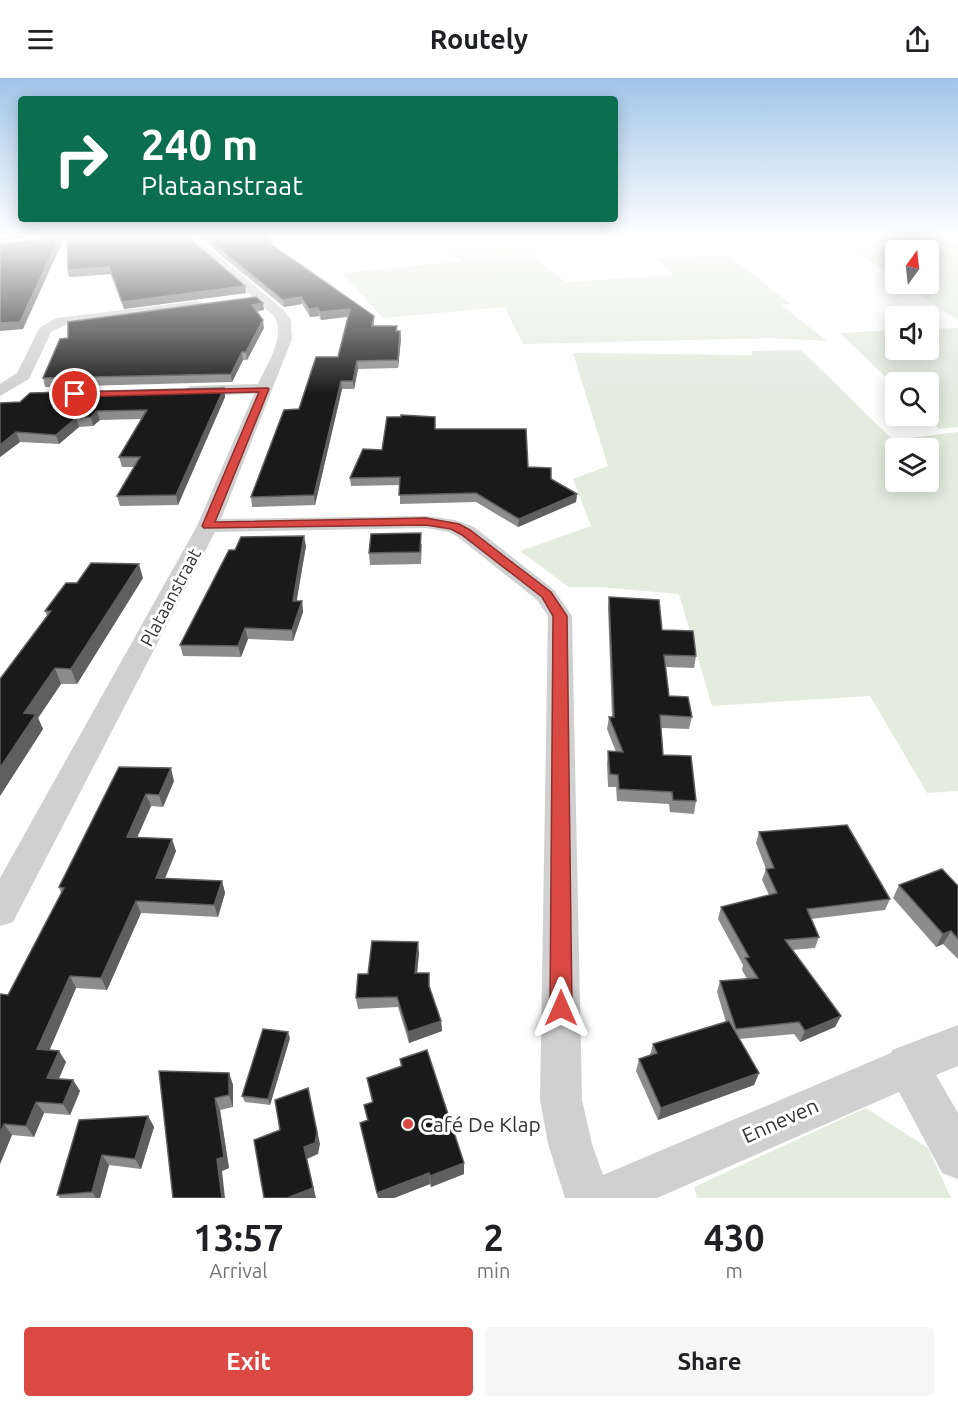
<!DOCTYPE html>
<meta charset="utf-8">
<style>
:root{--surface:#fff;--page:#f6f6f6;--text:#202124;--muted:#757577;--accent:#da4944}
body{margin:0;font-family:Ubuntu,sans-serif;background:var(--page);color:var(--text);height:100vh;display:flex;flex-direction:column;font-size:22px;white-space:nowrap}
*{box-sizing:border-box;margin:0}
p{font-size:20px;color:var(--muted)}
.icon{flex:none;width:33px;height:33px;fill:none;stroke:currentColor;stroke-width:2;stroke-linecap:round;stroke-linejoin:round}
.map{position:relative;height:1120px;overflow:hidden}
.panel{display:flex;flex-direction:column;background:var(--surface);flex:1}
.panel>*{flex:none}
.top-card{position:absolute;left:18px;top:18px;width:600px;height:126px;border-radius:6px;box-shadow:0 3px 15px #0003;background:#0b6e4f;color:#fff;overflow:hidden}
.needle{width:39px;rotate:15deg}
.tools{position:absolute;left:885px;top:162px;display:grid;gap:12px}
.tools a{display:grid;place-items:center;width:54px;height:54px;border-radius:6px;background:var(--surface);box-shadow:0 3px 15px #0003;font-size:30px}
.pin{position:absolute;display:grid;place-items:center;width:51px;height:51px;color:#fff;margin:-26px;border:3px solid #fff;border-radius:50%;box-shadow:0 2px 6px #0007}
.me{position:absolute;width:66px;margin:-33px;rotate:0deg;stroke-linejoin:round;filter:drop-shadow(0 0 4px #0008)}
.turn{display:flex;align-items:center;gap:21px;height:126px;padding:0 24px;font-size:27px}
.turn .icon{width:78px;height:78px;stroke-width:2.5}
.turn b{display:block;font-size:42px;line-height:51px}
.eta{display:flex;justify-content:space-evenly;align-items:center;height:102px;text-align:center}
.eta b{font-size:36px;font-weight:600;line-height:42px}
.button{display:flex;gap:12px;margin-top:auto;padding:12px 24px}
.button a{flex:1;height:69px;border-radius:6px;background:var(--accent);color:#fff;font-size:24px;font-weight:600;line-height:69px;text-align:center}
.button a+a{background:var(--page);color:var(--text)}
header{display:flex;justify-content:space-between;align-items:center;height:78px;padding:0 24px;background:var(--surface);font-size:27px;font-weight:600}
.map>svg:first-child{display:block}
.green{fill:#e4ebdf;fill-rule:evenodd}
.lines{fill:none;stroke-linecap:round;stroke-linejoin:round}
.minor{fill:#d0d0d0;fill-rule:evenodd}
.wall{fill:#8c8c8c}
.shaded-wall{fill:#5f5f5f}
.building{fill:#1a1a1a;stroke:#5f5f5f;stroke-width:1.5}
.route{fill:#da4944;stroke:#8e2f2c;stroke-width:1.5}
.poi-dot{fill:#da4944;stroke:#fff;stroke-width:2}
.labels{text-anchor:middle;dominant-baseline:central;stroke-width:6;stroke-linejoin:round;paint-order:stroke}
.street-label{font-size:18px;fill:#333;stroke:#fff}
.near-street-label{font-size:21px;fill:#333;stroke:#fff}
.near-poi-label{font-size:21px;fill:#333;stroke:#fff;text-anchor:start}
</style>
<header><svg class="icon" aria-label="menu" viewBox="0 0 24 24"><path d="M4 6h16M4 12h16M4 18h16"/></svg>Routely<svg class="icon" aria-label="share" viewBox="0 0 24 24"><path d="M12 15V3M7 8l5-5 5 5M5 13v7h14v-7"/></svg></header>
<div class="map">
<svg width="958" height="1120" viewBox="0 0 958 1120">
<rect width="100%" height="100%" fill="#fff"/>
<!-- green -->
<path class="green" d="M 430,159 L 510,159 L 542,176 L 531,178 L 566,204 L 673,197 L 654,179 L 729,178 L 791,226 L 781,227 L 827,263 L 770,260 L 523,266 L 505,229 L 383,240 L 342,195 L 462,183 Z
M 722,159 L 958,159 L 958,162 L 744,172 Z
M 958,164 L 958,242 L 904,206 L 928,206 L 928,172 L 896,172 L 895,200 L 848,169 Z
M 958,250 L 958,349 L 939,351 L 926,338 L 928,338 L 928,304 L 896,304 L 895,308 L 840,255 L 895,252 L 896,272 L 928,272 L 929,251 Z
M 801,272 L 893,362 L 958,354 L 958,713 L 927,715 L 870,618 L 712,628 L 679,516 L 598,509 L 569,509 L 520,473 L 591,448 L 573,401 L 608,388 L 573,275 L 752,277 L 751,273 ZM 896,370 L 928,370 L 928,404 L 896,404 Z
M 866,1030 L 928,1070 L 951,1120 L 697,1120 L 694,1109 Z"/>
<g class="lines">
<!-- minor -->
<path class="minor" d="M 53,159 L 94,159 L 89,162 L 0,170 L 0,164 Z
M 184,159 L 195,159 L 284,232 L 291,242 L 292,261 L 221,441 L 426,438 L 455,442 L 474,449 L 554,512 L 572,538 L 582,1022 L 592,1066 L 603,1097 L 891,975 L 892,972 L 958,947 L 958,988 L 936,997 L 958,1035 L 958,1101 L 942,1095 L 899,1014 L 657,1120 L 565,1120 L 548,1066 L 540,1022 L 548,538 L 537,522 L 458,459 L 449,454 L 426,450 L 215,454 L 13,844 L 0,848 L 0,800 L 197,448 L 254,316 L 190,318 L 182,313 L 190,308 L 258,306 C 266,288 287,257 274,238 Z
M 197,223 L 204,227 L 202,230 L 65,247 L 51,254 L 29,301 L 0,318 L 0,306 L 17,295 L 40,249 L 57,240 Z"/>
</g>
<!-- wall -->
<path class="wall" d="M 75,159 L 246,215 L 124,231 L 111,196 L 69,199 L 68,192 Z
M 199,159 L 266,159 L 272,164 L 272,167 L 374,238 L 374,248 L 400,253 L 401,261 L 398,290 L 358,291 L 354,311 L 342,311 L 315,427 L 252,429 L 251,419 L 299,331 L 338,279 L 348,239 L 321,242 L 319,238 L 310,239 L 302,226 L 284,229 Z
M 264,232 L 257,234 L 264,250 L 247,282 L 243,282 L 232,304 L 45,309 L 43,300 L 68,260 Z
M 224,310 L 225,319 L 178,427 L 120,428 L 117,418 L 134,389 L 122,389 L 119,379 L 142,341 L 100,342 L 93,348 L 79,349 L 59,366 L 20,364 L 0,379 L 0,325 L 20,324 Z
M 435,351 L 528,389 L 551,401 L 577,416 L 576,424 L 518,449 L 476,424 L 400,426 L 400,407 L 351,408 L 350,400 Z
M 422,466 L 421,486 L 370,487 L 369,475 Z
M 306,468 L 296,523 L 302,523 L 303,534 L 293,563 L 248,561 L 241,579 L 183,578 L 180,567 Z
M 143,500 L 77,606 L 61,606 L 38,640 L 43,651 L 0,718 L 47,538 L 45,533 L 77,505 Z
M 609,519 L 662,552 L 696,578 L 694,590 L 666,589 L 669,618 L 692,639 L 689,651 L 661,650 L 663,677 L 696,723 L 694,736 L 670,734 L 669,726 L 617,723 L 616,709 L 608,709 L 607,686 L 608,673 L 616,674 L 607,651 L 609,639 L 612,639 L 608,530 Z
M 119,689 L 174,703 L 163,729 L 151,728 L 137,760 L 176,773 L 165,801 L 222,803 L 225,815 L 218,839 L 141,835 L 107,912 L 76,910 L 49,972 L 66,984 L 59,1001 L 73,1002 L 80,1013 L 70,1037 L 44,1035 L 34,1059 L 12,1057 L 0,1086 L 8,917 L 61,815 L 59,809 Z
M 759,754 L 890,821 L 885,832 L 811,841 L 819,859 L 815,870 L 792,872 L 841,938 L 835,949 L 800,964 L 794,956 L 739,961 L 759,995 L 754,1007 L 658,1042 L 636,993 L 639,981 L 650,977 L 653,966 L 726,944 L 717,914 L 720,903 L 747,901 L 742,892 L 743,887 L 718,841 L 721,829 L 769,817 L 762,802 L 766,791 L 756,765 Z
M 899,807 L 958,808 L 958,881 L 943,866 L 936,869 L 893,820 Z
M 419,875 L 417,895 L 430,910 L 441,943 L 442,953 L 409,965 L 398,929 L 358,931 L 356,920 L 368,896 Z
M 290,960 L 270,1027 L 245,1024 L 242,1018 Z
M 400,981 L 464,1085 L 464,1096 L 431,1109 L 430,1106 L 394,1120 L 378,1120 L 360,1045 L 367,1042 L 364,1027 L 372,1024 L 367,1000 L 401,989 Z
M 159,993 L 229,995 L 233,1007 L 233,1029 L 220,1032 L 229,1090 L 222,1093 Z
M 148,1038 L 154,1049 L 141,1091 L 109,1087 L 100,1120 L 60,1120 L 57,1117 L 79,1042 Z"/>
<!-- shaded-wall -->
<path class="shaded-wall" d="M 0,159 L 39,159 L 0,162 Z
M 59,160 L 61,167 L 23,251 L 0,253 L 0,245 Z
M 109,189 L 111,196 L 69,199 L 68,192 Z
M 245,208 L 246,215 L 124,231 L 122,224 Z
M 301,219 L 302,226 L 284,229 L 283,222 Z
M 263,225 L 264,232 L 253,234 L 252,227 Z
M 318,230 L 319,238 L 310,239 L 309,231 Z
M 350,231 L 351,238 L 321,242 L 320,234 Z
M 263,242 L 264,250 L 247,282 L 246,274 Z
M 400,253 L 401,261 L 398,290 L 398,282 Z
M 242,274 L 243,282 L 232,304 L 231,296 Z
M 357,283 L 358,291 L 354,311 L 353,303 Z
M 341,303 L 342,311 L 315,427 L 314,417 Z
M 224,310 L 225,319 L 178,427 L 176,417 Z
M 97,333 L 100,342 L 93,348 L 91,339 Z
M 76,340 L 79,349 L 59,366 L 56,357 Z
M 16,354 L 20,364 L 0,379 L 0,367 Z
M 577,416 L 576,424 L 518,449 L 519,441 Z
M 304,458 L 306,468 L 295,533 L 293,523 Z
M 139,486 L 143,500 L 77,606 L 71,591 Z
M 302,523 L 303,534 L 293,563 L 292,552 Z
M 245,550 L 248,561 L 241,579 L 238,568 Z
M 55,590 L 61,606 L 38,640 L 43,651 L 0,718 L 0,690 L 24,635 Z
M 171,690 L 174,703 L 163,729 L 159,717 Z
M 146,716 L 151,728 L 132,771 L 127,759 Z
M 172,761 L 176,773 L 160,812 L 156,800 Z
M 222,803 L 225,815 L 218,839 L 214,827 Z
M 136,823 L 141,835 L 107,912 L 101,900 Z
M 951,853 L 943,866 L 936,869 L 943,856 Z
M 418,864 L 419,875 L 416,906 L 415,895 Z
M 70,898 L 76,910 L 45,983 L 37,971 Z
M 841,938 L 835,949 L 800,964 L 805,953 Z
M 441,943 L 442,953 L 409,965 L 408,954 Z
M 288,954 L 290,960 L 270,1027 L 268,1021 Z
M 59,973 L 66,984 L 54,1011 L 47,1000 Z
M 229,995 L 233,1007 L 233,1029 L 229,1017 Z
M 759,995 L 754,1007 L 658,1042 L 661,1030 Z
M 73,1002 L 80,1013 L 70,1037 L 63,1026 Z
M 308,1010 L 320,1066 L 318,1076 L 307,1081 L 316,1120 L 287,1120 L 304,1069 Z
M 215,1020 L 220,1032 L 229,1090 L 222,1093 L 225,1120 L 222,1120 L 217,1081 Z
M 36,1024 L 44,1035 L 34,1059 L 26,1048 Z
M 148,1038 L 154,1049 L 141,1091 L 135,1081 Z
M 4,1046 L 12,1057 L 0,1086 L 0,1056 Z
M 102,1077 L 109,1087 L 100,1120 L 96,1120 L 92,1114 Z
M 464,1085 L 464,1096 L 431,1109 L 430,1098 Z
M 429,1095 L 430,1106 L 394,1120 L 378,1120 L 377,1115 Z"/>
<!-- building -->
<path class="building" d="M 75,159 L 188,159 L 245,208 L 122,224 L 109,189 L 68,192 L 67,160 Z
M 205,159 L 266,159 L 272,164 L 268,164 L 374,238 L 372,248 L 397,248 L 396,253 L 400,253 L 398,282 L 357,283 L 353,303 L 341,303 L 314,417 L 251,419 L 284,332 L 299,331 L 316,279 L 338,279 L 350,231 L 320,234 L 318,230 L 309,231 L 301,219 L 283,222 Z
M 59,160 L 20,244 L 0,245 L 0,166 Z
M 256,219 L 263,225 L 252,227 L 263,242 L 246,274 L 242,274 L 231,296 L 43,300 L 60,261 L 68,260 L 68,244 Z
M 224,310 L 176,417 L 117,418 L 140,379 L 119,379 L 147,332 L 97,333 L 91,339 L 76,340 L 56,357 L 16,354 L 0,367 L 0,325 L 20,324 L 30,315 Z
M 401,337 L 435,339 L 435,351 L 526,351 L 528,389 L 551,390 L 551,401 L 577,416 L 519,441 L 476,415 L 399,417 L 400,399 L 350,400 L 363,371 L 382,372 L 387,339 L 401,339 Z
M 421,455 L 420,474 L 369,475 L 371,456 Z
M 304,458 L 293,523 L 302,523 L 292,552 L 245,550 L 238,568 L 180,567 L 229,472 L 235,472 L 241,459 Z
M 91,485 L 139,486 L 71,591 L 55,590 L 24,635 L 36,636 L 0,690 L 0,601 L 51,533 L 45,533 L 66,505 L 77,505 Z
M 609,519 L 659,522 L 662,552 L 693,553 L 696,578 L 664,577 L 669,618 L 688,619 L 692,639 L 660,637 L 663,677 L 691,678 L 696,723 L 673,722 L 672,714 L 619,711 L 618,697 L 610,696 L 608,673 L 623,674 L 609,639 L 614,639 Z
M 119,689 L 171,690 L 159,717 L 146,716 L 127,759 L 172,761 L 156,800 L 222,803 L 214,827 L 136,823 L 101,900 L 70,898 L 37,971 L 59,973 L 47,1000 L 73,1002 L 63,1026 L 36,1024 L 26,1048 L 4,1046 L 0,1056 L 0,916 L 8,917 L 64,810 L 59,809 Z
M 847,747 L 890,821 L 807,831 L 819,859 L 785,862 L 841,938 L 805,953 L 799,944 L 736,951 L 720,903 L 758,900 L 745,880 L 749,879 L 721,829 L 777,815 L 766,791 L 774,790 L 759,754 Z
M 942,791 L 958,808 L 958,861 L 951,853 L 943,856 L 899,807 Z
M 372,863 L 418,864 L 415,895 L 429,895 L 429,908 L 441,943 L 408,954 L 397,919 L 356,920 L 358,896 L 368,896 Z
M 729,943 L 759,995 L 661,1030 L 639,981 L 657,975 L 653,966 Z
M 263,951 L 288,954 L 268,1021 L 242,1018 Z
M 427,972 L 464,1085 L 430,1098 L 429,1095 L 377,1115 L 360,1045 L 368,1042 L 364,1027 L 373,1024 L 367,1000 L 402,988 L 400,981 Z
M 159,993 L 229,995 L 229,1017 L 215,1020 L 224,1079 L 217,1081 L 222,1120 L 173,1120 Z
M 308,1010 L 317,1054 L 315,1065 L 304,1069 L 313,1110 L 287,1120 L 264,1120 L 254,1062 L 280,1052 L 275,1022 Z
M 148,1038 L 135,1081 L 102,1077 L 92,1114 L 57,1117 L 79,1042 Z"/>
<!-- sky -->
<linearGradient id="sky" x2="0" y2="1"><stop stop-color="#9fc5ea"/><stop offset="0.5" stop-color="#fff"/><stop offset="1" stop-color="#fff" stop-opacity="0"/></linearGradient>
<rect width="958" height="316" fill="url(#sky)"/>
<!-- route -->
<path class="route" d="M 268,310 L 269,311 L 215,444 L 426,440 L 459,446 L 470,452 L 551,514 L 567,538 L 572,930 L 568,937 L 561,940 L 554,937 L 550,930 L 553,538 L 542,519 L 462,457 L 451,451 L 426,447 L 204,450 L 202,448 L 259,314 L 75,319 L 70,316 L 75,314 Z"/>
<!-- markers -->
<circle class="poi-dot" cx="408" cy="1046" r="6"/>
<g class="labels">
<!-- street labels -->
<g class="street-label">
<text transform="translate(170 519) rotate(-62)">Plataanstraat</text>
</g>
<!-- near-street labels -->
<g class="near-street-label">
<text transform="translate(780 1042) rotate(-24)">Enneven</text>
</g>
<!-- near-poi labels -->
<g class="near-poi-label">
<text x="420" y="1046">Café De Klap</text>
</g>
</g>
</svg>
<div class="tools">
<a><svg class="needle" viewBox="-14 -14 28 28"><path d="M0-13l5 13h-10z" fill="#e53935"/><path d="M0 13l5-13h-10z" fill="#757577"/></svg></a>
<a><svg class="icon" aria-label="sound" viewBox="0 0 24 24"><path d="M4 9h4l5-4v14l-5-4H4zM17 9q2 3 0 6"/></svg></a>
<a><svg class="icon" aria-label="search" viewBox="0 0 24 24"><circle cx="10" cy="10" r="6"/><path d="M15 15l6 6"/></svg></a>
<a><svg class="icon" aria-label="layers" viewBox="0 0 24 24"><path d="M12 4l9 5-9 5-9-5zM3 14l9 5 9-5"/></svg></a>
</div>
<div class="pin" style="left:75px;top:316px;background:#d93025"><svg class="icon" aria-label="arrive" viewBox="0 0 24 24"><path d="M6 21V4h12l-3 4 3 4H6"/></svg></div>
<svg class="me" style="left:561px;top:930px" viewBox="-20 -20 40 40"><path d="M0-17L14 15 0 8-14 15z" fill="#da4944" stroke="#fff" stroke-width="4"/></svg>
<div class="top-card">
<div class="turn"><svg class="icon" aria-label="right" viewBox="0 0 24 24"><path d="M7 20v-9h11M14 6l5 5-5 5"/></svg><div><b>240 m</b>Plataanstraat</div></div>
</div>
</div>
<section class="panel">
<div class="eta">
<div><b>13:57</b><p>Arrival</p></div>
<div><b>2</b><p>min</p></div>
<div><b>430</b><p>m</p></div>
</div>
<div class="button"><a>Exit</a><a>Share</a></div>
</section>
